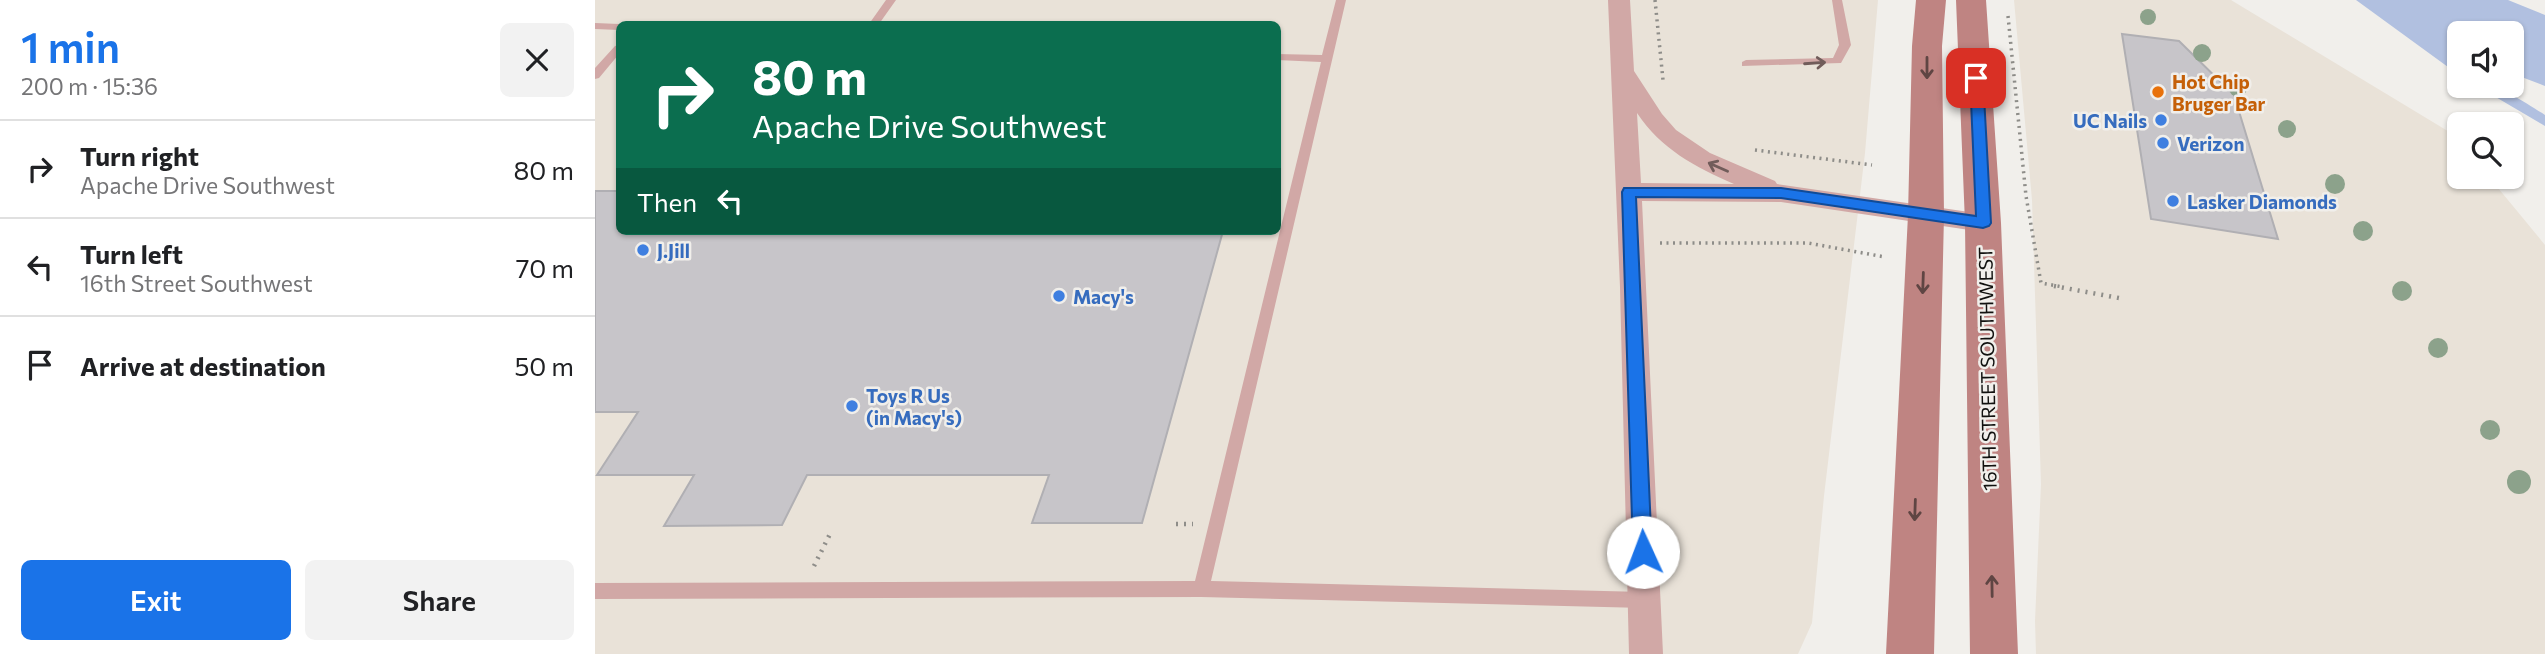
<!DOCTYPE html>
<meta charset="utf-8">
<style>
:root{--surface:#fff;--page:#f2f2f2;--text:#202124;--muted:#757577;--line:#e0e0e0;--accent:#1a73e8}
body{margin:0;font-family:Commissioner,sans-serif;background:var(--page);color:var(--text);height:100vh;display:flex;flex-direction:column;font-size:26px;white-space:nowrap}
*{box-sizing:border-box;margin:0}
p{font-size:23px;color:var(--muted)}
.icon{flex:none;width:38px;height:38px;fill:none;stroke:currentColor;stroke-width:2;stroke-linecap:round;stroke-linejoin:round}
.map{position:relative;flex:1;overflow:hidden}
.drawer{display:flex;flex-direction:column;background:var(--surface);width:595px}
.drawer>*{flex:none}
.banner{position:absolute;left:21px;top:21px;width:665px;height:214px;border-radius:10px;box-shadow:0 2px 5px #0004;background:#0b6e4f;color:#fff;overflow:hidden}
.fabs{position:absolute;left:1852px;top:21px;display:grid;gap:14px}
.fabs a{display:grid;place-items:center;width:77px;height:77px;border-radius:10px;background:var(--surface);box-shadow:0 2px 5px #0004;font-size:35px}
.pin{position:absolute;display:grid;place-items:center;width:60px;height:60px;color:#fff;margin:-30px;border-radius:14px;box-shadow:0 4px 10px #0006}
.me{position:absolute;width:77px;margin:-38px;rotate:358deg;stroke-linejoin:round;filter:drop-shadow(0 0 5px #0008)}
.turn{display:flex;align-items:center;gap:24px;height:147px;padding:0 21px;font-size:32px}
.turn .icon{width:91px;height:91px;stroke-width:2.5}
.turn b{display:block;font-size:49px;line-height:60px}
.then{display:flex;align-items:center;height:66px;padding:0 21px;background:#0003;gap:14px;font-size:26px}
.round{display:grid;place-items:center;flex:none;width:74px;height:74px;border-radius:10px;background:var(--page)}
.head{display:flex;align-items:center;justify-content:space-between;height:119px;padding:0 21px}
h1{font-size:42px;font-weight:600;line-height:52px;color:var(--accent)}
.button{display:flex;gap:14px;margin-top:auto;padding:14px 21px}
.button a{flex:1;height:80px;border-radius:10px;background:var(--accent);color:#fff;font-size:28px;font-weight:600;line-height:80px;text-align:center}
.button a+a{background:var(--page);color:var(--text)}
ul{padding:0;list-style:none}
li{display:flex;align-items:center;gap:21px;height:98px;padding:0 21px;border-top:2px solid var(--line)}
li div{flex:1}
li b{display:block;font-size:26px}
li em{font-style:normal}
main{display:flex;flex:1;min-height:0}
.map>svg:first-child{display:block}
.built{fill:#e9e2d8;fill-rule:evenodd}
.water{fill:#b1c0e0}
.building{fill:#c7c5c9;stroke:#b0afb3;stroke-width:2}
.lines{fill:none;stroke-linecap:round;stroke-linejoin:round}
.path-far1{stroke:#8e8d89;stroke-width:3.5;stroke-dasharray:2 4.5;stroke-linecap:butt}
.path{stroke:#8e8d89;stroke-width:4.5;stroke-dasharray:2 6;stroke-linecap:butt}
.lane{fill:#d1a8a6;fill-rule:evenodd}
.street{fill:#d1a8a6;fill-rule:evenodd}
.secondary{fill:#bf8482;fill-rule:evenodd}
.tree{fill:#8ca28b}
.oneway{stroke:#715c5a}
.oneway2{stroke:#5f4543}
.route{fill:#1a73e8;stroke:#114b97;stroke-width:2}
.food-dot{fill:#e8710a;stroke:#f1efeb;stroke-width:2.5}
.shop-dot{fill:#3f7fe0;stroke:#f1efeb;stroke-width:2.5}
.labels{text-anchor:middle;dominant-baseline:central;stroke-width:5;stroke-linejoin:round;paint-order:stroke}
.food-label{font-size:19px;font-weight:bold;fill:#c56008;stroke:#f1efeb;text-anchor:start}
.shop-label{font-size:19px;font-weight:bold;fill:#366cbe;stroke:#f1efeb;text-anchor:start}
.street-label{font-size:19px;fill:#11110f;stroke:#f1efeb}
</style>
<main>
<section class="drawer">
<div class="head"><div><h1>1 min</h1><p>200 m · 15:36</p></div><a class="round"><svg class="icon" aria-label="close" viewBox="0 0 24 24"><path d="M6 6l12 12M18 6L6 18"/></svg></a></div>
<ul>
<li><svg class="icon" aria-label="right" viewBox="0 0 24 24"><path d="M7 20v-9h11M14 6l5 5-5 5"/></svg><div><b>Turn right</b><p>Apache Drive Southwest</p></div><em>80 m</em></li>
<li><svg class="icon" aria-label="left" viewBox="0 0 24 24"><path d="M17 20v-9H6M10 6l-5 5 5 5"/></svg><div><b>Turn left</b><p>16th Street Southwest</p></div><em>70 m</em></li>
<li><svg class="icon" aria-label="arrive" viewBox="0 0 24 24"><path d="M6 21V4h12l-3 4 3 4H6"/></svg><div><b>Arrive at destination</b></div><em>50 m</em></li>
</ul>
<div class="button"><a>Exit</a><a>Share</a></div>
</section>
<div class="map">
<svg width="1950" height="654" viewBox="0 0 1950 654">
<rect width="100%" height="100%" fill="#f1efeb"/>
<!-- built -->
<path class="built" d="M 0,0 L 1283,0 L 1270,153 L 1229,496 L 1217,623 L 1203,654 L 0,654 ZM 24,24 L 682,24 L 682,231 L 24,231 Z
M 1419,0 L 1636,0 L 1861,136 L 1864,139 L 1864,177 L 1894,177 L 1950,245 L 1950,654 L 1441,654 L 1440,621 L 1446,484 L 1437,200 Z"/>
<!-- water -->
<path class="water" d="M 1761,0 L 1913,0 L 1950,15 L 1950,86 L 1916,73 L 1916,33 L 1864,33 L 1864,75 Z
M 1882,86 C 1908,86 1929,102 1950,115 L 1950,126 Z"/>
<!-- building -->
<path class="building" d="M 1527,34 L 1584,41 L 1639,95 L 1683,239 L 1556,219 Z
M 0,191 L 24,191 L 24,231 L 628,231 L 547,523 L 437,523 L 454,475 L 212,475 L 187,525 L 69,526 L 99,475 L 2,475 L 43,412 L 0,412 Z"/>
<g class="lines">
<!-- path-far1 -->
<path class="path-far1" d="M 1060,0 L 1068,80
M 1413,16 L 1431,196 L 1446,283 L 1468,287
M 1160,150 L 1277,165
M 1065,243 L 1213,243 L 1290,257"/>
<!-- path -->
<path class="path" d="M 1459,286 L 1524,298
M 581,524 L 598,524
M 219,566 L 235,534"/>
<!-- lane -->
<path class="lane" d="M 291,0 L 301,0 L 284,24 L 274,24 Z
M 741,0 L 751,0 L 616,581 L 1049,592 L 1055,594 L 1057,600 L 1055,606 L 1049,608 L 606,597 L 0,599 L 0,583 L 600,581 L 726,62 L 682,60 L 682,54 L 727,55 Z
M 1237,0 L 1247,0 L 1256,45 L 1246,63 L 1147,66 L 1147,62 L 1151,60 L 1238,58 L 1244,45 Z
M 0,23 L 24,24 L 27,24 L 24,24 L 24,30 L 0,29 Z
M 24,45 L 24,54 L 4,78 L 0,79 L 0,68 L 20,46 Z"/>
<!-- street -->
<path class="street" d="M 1013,0 L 1035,0 L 1039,71 L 1067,114 L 1081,130 L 1115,153 L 1180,181 L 1182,184 L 1388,214 L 1397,216 L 1401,223 L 1397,230 L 1388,232 L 1186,202 L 1047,201 L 1068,654 L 1034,654 L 1025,287 ZM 1042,113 C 1066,149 1100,167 1139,184 L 1046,183 Z"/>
<!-- secondary -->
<path class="secondary" d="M 1321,0 L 1351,0 L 1347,46 L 1349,215 L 1339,654 L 1291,654 L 1313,215 L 1317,46 Z
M 1361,0 L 1391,0 L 1406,223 L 1423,654 L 1375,654 L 1370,223 Z"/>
</g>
<!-- trees -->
<g class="tree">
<circle cx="1553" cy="17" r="8"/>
<circle cx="1607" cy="53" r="9"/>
<circle cx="1643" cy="88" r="9"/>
<circle cx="1692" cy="129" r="9"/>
<circle cx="1740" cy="184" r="10"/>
<circle cx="1768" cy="231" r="10"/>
<circle cx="1807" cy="291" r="10"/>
<circle cx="1843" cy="348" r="10"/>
<circle cx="1895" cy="430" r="10"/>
<circle cx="1924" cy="482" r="12"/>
</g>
<!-- one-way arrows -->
<defs><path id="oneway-shaft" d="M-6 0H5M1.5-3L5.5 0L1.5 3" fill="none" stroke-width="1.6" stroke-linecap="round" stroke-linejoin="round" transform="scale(1.75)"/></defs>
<g class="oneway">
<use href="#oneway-shaft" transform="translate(1220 63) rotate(-4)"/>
<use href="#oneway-shaft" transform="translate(1123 167) rotate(-156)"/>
</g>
<g class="oneway2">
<use href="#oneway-shaft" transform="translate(1332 68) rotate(90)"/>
<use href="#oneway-shaft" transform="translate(1328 283) rotate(92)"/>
<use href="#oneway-shaft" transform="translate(1320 510) rotate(92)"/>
<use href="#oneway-shaft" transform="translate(1397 586) rotate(-91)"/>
</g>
<!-- route -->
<path class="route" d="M 1381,74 L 1388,78 L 1396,223 L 1394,226 L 1388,228 L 1186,198 L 1041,197 L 1057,552 L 1054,558 L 1048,561 L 1041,558 L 1038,552 L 1027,192 L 1029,188 L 1186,188 L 1381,216 L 1375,78 Z"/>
<!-- markers -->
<circle class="food-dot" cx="1563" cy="92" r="7"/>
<g class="shop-dot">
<circle cx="1566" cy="120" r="7"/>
<circle cx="1568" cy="143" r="7"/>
<circle cx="1578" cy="201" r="7"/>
<circle cx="48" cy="250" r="7"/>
<circle cx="464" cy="296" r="7"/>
<circle cx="257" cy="406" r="7"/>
</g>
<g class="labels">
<!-- food labels -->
<g class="food-label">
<text x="1577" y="81">Hot Chip<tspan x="1577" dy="22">Bruger Bar</tspan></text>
</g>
<!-- shop labels -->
<g class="shop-label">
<text x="1552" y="120" text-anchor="end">UC Nails</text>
<text x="1582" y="143">Verizon</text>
<text x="1592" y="201">Lasker Diamonds</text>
<text x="62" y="250">J.Jill</text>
<text x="478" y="296">Macy's</text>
<text x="271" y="395">Toys R Us<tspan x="271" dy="22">(in Macy's)</tspan></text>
</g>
<!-- street labels -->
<g class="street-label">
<text transform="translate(1392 369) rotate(-91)">16TH STREET SOUTHWEST</text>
</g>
</g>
</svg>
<div class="fabs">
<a><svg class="icon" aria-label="sound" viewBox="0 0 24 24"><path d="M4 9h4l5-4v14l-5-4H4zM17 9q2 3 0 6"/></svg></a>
<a><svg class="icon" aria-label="search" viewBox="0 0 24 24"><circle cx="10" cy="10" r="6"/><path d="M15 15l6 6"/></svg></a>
</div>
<div class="pin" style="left:1381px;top:78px;background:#d93025"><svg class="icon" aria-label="arrive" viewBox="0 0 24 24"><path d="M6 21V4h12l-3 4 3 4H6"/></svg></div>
<svg class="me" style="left:1048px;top:552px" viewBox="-20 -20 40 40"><circle r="19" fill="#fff"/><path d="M0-13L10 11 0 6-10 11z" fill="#1a73e8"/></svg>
<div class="banner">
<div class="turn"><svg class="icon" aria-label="right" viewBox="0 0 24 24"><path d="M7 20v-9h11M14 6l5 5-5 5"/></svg><div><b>80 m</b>Apache Drive Southwest</div></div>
<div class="then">Then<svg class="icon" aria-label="left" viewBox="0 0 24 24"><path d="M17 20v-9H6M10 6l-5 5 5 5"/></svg></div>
</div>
</div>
</main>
